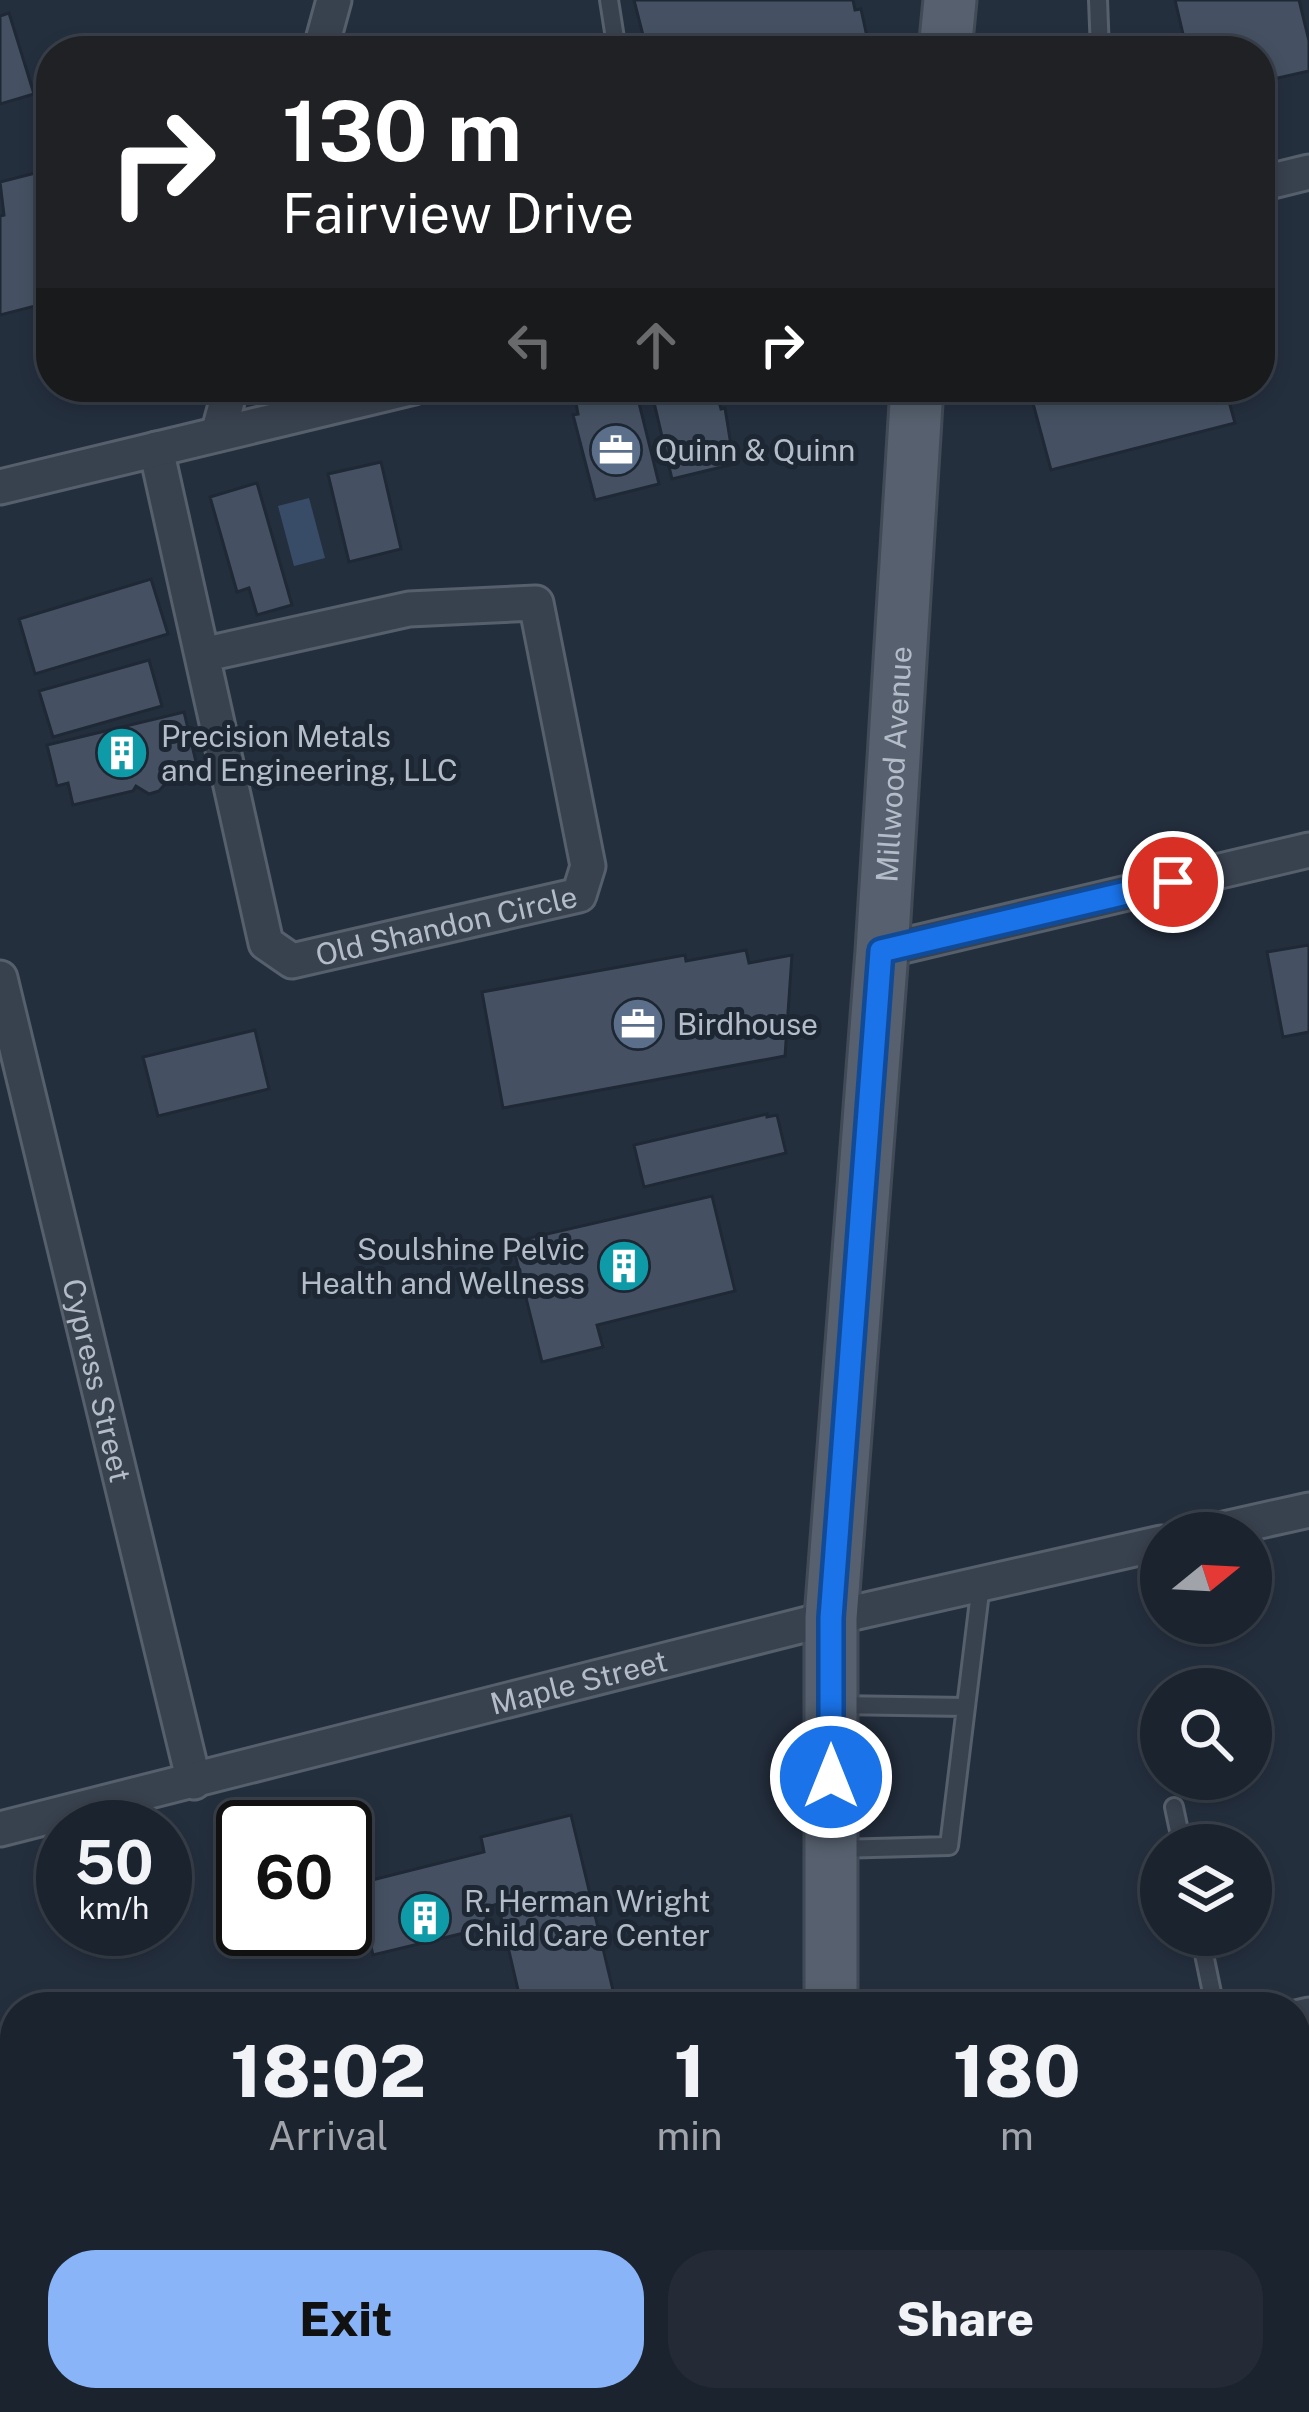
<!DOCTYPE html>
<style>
:root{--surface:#1b232e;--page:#242b36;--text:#f1f3f6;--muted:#a0a4aa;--line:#39404a;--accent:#8ab4f8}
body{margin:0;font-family:"Public Sans",sans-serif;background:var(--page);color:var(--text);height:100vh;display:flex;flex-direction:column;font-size:45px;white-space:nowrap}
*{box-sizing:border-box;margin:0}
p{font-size:39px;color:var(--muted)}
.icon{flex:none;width:66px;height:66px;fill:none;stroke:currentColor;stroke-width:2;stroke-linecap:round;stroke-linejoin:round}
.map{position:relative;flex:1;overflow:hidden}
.drawer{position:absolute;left:0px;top:1992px;width:1311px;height:420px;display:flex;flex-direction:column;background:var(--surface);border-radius:48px 48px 0 0;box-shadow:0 6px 18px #0003,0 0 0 3px var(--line)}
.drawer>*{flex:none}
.guide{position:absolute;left:36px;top:36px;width:1239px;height:366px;border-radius:48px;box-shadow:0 6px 18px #0003,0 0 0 3px var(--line);background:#202124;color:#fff;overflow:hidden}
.needle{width:78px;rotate:72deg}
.tools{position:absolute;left:1140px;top:1512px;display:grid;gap:24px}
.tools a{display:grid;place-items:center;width:132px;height:132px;border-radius:50%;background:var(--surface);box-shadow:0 6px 18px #0003,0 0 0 3px var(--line);font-size:60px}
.speed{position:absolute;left:36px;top:1800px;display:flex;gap:24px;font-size:60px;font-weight:700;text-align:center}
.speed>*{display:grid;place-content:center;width:156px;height:156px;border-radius:50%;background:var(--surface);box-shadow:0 6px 18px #0003,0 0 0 3px var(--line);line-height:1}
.speed small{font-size:30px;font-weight:400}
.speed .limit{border:6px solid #111;border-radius:18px;background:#fff;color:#111}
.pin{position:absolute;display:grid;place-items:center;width:102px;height:102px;color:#fff;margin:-51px;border:6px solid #fff;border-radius:50%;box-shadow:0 3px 12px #0007}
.me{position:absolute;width:132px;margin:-66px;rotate:0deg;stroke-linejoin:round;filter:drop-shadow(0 0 9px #0008)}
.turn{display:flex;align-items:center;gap:42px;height:252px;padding:0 48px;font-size:54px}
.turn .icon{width:156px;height:156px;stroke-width:2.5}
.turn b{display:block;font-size:84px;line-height:102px}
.lanes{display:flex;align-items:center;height:114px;padding:0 48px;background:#0003;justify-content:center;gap:60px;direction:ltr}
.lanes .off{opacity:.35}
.eta{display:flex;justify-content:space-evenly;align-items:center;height:204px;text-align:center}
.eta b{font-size:72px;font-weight:800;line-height:84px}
.cta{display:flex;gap:24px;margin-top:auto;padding:24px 48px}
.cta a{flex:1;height:138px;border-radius:48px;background:var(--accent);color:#111;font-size:48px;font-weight:800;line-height:138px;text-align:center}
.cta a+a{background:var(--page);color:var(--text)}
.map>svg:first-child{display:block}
.water{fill:#394c67}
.building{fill:#455162;stroke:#1f2835;stroke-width:3}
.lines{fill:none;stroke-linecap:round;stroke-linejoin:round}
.service-casing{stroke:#565f6c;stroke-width:22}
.minor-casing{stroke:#565f6c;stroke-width:39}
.primary-casing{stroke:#414a57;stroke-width:57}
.service{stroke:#38414e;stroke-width:16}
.minor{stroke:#38414e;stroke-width:33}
.primary{stroke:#56606e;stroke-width:51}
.route-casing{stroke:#114b97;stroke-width:30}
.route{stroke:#1a73e8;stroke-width:21}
.labels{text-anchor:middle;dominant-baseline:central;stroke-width:10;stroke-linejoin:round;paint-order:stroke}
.poi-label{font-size:30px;fill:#b4bcc9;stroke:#1d2633;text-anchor:start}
.street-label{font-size:30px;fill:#b4bcc9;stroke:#1d2633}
</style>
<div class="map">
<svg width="1309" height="2412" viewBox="0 0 1309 2412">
<rect width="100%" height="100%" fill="#242f3e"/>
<!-- water -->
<path class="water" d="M 309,498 L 325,558 L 294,566 L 278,506 Z"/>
<!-- building -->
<path class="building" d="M 634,0 L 853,0 L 855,10 L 861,9 L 870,51 L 661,51 L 658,36 L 644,39 Z
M 1175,0 L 1299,0 L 1309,41 L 1309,71 L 1260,82 L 1260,51 L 1187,51 Z
M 9,13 L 34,94 L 0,104 L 0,16 Z
M 51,169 L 51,302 L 0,315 L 0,216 L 4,215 L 0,182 Z
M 655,387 L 715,387 L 721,409 L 725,408 L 734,464 L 672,479 L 653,398 L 657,396 Z
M 1064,387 L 1225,387 L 1235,423 L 1051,470 L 1031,396 Z
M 629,390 L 632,400 L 638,399 L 659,484 L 595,500 L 573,415 L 578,414 L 576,403 Z
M 381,462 L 401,549 L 349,562 L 328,474 Z
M 257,483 L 292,605 L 257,615 L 249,588 L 237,592 L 210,497 Z
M 151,579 L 168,634 L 35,674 L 19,619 Z
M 149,660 L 162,706 L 53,737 L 39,691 Z
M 184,712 L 196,762 L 170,768 L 172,776 L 159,791 L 149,794 L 136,786 L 133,791 L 73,805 L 68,783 L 57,786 L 47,745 Z
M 1309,945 L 1309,1032 L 1283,1037 L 1267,952 Z
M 746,950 L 749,963 L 792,955 L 785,1056 L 503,1108 L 482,992 L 685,955 L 686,961 Z
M 255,1030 L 269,1089 L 158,1116 L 143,1057 Z
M 767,1114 L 767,1117 L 777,1115 L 786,1153 L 644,1187 L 634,1145 Z
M 712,1196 L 735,1291 L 597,1325 L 603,1347 L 542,1362 L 512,1242 Z
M 571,1815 L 617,2007 L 522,2007 L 498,1904 L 484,1908 L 489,1927 L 373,1955 L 356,1884 L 484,1852 L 481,1837 Z
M 70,2397 L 213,2397 L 217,2412 L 74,2412 Z
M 479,2397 L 581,2397 L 585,2412 L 483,2412 Z"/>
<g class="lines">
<!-- service casing -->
<g class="service-casing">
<path id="service" d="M 609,0 L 617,51
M 1098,0 L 1100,51
M 835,1705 L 966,1707
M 1174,1807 L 1182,1845
M 836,1849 L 949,1846 L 981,1584
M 1200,1935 L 1215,2007
M 1276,2412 L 1289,2397"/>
</g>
<!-- minor casing -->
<g class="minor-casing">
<g id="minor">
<path d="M 320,51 L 334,0"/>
<path d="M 1260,184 L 1309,172"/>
<path d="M 218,434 L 231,387"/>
<path id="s1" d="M 156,449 C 194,613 229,778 266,943 L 292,961 L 579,895 L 588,866 L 536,603 L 409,609 L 202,655"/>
<path d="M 0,487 L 414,387"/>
<path d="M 882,951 L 1309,850"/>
<path id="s2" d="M 0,978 L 194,1782"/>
<path d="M 1206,1533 L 1309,1510"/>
<path id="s3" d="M 0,1829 L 831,1618 L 1161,1543"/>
<path d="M 1296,2018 L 1309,2015"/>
</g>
</g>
<!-- primary casing -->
<g class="primary-casing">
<g id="primary">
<path d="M 945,51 L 950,0"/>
<path id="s4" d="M 831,2007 L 831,1618 L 882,951 L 917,387"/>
<path d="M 844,2397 L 845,2412"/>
</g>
</g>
<!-- service -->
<use href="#service" class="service"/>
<!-- minor -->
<use href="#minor" class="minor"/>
<!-- primary -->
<use href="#primary" class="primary"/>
</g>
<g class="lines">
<!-- route casing -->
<g class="route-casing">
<path id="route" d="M 831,1777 L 831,1618 L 881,951 L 1173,882"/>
</g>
<!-- route -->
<use href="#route" class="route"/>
</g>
<!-- icons -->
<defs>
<g id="office-disc" transform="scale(2.7)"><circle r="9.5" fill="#5c6f8a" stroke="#1d2633"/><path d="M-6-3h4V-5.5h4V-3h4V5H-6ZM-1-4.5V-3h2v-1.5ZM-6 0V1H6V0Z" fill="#fff"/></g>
<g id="building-disc" transform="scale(2.7)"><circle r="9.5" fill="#0f9aa8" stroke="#1d2633"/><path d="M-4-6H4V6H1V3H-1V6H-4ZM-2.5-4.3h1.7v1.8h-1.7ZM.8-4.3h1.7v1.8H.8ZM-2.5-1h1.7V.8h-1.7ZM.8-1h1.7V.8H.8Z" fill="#fff"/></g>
</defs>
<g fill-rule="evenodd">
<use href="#office-disc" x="616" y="450"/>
<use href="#building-disc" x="122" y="753"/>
<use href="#office-disc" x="638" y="1024"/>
<use href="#building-disc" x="624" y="1266"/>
<use href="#building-disc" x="425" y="1918"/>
</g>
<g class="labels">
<!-- poi labels -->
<g class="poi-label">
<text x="655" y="450">Quinn &amp; Quinn</text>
<text x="161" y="736">Precision Metals<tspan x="161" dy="34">and Engineering, LLC</tspan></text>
<text x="677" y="1024">Birdhouse</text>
<text x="585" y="1249" text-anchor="end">Soulshine Pelvic<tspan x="585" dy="34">Health and Wellness</tspan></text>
<text x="464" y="1901">R. Herman Wright<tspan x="464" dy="34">Child Care Center</tspan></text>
</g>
<!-- street labels -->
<g class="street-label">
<text stroke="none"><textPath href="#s4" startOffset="1245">Millwood Avenue</textPath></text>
<text stroke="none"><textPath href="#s1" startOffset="696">Old Shandon Circle</textPath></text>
<text stroke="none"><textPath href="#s2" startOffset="414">Cypress Street</textPath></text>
<text stroke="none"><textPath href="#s3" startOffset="597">Maple Street</textPath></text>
</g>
</g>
</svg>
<div class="tools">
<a><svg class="needle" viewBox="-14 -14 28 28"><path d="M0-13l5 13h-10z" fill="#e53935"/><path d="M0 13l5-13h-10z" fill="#a0a4aa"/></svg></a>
<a><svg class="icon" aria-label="search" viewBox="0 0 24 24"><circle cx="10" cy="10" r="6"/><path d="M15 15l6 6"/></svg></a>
<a><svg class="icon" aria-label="layers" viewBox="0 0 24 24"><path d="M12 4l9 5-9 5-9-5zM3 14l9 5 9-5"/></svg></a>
</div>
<div class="speed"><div>50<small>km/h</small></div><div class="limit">60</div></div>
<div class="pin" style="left:1173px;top:882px;background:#d93025"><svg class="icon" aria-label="arrive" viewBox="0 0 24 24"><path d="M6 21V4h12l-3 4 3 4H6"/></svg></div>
<svg class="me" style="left:831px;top:1777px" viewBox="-20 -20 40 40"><circle r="17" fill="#1a73e8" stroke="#fff" stroke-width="3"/><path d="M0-11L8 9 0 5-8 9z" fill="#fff"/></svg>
<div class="guide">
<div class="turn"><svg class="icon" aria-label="right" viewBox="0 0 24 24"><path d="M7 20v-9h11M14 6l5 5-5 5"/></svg><div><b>130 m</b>Fairview Drive</div></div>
<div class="lanes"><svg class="icon off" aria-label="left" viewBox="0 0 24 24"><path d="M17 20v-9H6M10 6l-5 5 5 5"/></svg><svg class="icon off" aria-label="ahead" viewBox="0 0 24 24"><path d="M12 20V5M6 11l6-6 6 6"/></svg><svg class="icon" aria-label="right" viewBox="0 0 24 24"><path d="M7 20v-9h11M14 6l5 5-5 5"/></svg></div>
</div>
<section class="drawer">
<div class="eta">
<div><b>18:02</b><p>Arrival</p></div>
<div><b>1</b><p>min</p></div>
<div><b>180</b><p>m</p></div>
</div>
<div class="cta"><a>Exit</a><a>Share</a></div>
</section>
</div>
